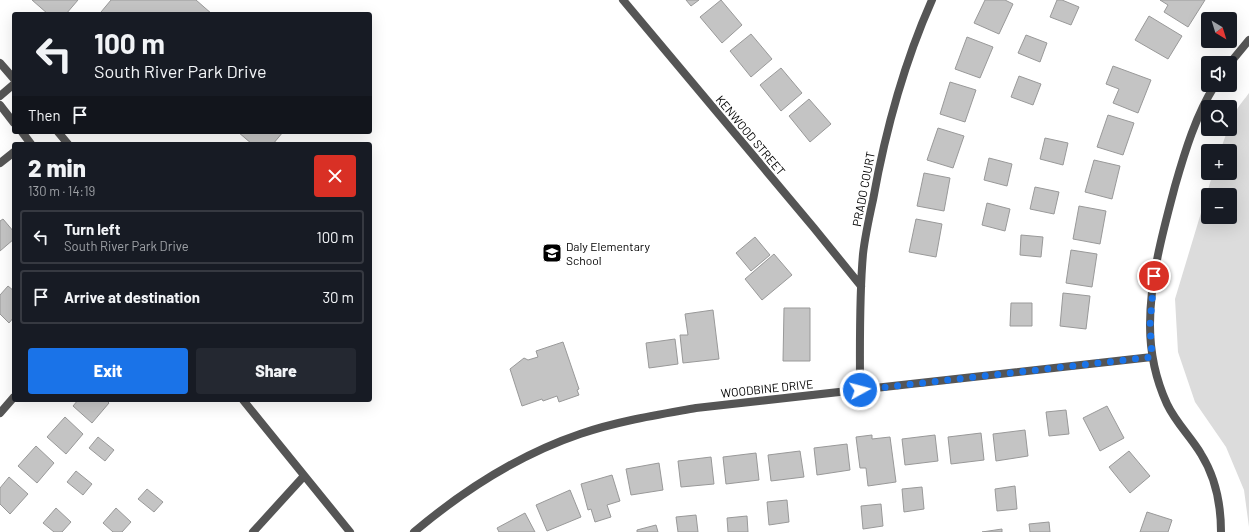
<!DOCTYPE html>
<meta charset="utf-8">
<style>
:root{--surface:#171b24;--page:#242831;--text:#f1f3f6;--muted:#9ea1a6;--line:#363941;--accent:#1a73e8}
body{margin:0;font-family:Barlow,sans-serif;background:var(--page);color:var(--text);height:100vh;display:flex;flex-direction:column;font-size:15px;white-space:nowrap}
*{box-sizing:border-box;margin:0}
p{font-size:13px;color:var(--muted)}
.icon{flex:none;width:22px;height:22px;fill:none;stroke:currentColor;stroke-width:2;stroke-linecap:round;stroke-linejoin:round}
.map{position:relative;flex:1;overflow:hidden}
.side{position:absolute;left:12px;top:142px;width:360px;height:260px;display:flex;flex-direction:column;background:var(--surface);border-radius:4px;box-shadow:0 4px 16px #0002}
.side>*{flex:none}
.hud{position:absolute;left:12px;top:12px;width:360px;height:122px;border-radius:4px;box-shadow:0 4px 16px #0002;background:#171b24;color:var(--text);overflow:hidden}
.needle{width:26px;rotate:142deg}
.fabs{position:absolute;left:1201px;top:12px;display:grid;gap:8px}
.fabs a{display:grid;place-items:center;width:36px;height:36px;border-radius:4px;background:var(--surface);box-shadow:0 4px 16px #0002;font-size:20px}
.pin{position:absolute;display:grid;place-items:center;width:34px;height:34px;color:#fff;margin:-17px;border:2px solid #fff;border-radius:50%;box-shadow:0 1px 4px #0007}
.me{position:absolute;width:44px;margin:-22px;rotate:83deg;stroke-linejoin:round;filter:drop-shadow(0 0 3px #0008)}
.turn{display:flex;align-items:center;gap:14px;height:84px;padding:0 16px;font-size:18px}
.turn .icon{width:52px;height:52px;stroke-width:2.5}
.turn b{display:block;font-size:28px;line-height:34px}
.then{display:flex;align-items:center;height:38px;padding:0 16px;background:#0003;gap:8px;font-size:15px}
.round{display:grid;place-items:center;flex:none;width:42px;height:42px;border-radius:4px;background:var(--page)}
.head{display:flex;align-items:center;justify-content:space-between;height:68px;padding:0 16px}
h1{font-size:24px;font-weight:800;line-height:30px}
.cta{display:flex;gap:8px;margin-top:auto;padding:8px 16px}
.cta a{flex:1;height:46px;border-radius:4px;background:var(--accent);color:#fff;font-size:16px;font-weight:800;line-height:46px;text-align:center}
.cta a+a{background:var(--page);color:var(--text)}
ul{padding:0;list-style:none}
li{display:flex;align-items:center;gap:12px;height:54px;margin:0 8px 6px;padding:0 8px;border:2px solid var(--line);border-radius:4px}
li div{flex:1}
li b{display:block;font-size:15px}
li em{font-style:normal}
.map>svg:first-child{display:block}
.green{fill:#dcdcdc;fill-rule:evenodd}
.building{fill:#c4c4c4;stroke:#999}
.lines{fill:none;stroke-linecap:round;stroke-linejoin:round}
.service{stroke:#555;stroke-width:8}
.minor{stroke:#555;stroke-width:8}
.route{stroke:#1a73e8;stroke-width:7;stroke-dasharray:0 12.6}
.labels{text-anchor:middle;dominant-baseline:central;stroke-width:4;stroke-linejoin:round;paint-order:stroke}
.street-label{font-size:12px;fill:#000;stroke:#fff}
.poi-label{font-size:12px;fill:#000;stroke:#fff;text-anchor:start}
</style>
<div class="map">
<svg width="1249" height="532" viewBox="0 0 1249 532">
<rect width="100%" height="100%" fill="#fff"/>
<!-- green -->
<path class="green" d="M 1249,93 L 1249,527 L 1244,490 L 1226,447 L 1195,402 L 1178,352 L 1175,299 L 1213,173 L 1230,173 L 1230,151 L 1220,151 L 1228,129 L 1230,129 C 1230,115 1241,104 1249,93 ZM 1208,195 L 1230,195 L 1230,217 L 1208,217 Z"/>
<!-- building -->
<path class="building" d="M 32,0 L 78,0 L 66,14 L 48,14 Z
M 111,0 L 196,0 L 212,14 L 103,14 L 101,12 Z
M 686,0 L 699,0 L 691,6 Z
M 721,0 L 742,25 L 722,43 L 700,17 Z
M 985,0 L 1005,0 L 1013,4 L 999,34 L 974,23 Z
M 1057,0 L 1062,0 L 1079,7 L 1071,25 L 1050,17 Z
M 1160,0 L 1205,0 L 1188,27 L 1164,12 L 1168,5 Z
M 1149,16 L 1182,36 L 1168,59 L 1135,40 Z
M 751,34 L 772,59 L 751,77 L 730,51 Z
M 1026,35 L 1047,43 L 1040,62 L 1018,53 Z
M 967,37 L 993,47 L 980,78 L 955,69 Z
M 1113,66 L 1151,80 L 1138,113 L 1113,103 L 1119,89 L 1106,84 Z
M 781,68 L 802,93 L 781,111 L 760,85 Z
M 1019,76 L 1041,84 L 1033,105 L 1011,97 Z
M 950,82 L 976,90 L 965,122 L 940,114 Z
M 809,99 L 831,124 L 810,142 L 789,116 Z
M 1108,115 L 1134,123 L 1123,155 L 1097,147 Z
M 938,128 L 964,136 L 953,168 L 927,160 Z
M 238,132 L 283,132 L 273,144 L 252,144 Z
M 1045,138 L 1068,143 L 1063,165 L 1040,159 Z
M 989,158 L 1012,164 L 1007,186 L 984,180 Z
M 1094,160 L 1120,166 L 1112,199 L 1085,192 Z
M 924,173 L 950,178 L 944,211 L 917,206 Z
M 1035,187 L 1059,192 L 1054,214 L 1030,209 Z
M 987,203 L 1010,209 L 1005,231 L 982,225 Z
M 1079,206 L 1106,211 L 1100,244 L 1073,239 Z
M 3,219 L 14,232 L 14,239 L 0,251 L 0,221 Z
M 916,219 L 942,224 L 936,257 L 909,252 Z
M 1021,235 L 1043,237 L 1041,257 L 1020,255 Z
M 755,237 L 770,255 L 751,271 L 736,253 Z
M 1071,250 L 1097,254 L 1092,287 L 1066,283 Z
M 774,254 L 792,275 L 762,300 L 745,279 Z
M 8,286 L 14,291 L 14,317 L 9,323 L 0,314 L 0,295 Z
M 1063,293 L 1090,296 L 1086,329 L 1060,326 Z
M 1011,303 L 1032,303 L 1032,326 L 1010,326 Z
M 784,308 L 810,308 L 810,361 L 783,361 Z
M 713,310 L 719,359 L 683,363 L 680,335 L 688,335 L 685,314 Z
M 675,339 L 678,364 L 649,368 L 646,343 Z
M 563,342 L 579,389 L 577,390 L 579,395 L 559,402 L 557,396 L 543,401 L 542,399 L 522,406 L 510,369 L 524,358 L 528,360 L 538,357 L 536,351 Z
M 78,400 L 106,400 L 109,403 L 92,423 L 73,406 Z
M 1107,406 L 1124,438 L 1100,451 L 1083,418 Z
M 1066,410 L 1069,434 L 1049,436 L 1046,412 Z
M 65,417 L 83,434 L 66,454 L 47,437 Z
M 1025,430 L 1028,456 L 996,461 L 993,434 Z
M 981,433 L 984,460 L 951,464 L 948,437 Z
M 872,435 L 872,439 L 890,437 L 896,482 L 868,486 L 866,468 L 860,468 L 856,437 Z
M 935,435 L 938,461 L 905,465 L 902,439 Z
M 98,437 L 114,450 L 105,461 L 89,448 Z
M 847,444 L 850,470 L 817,475 L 814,448 Z
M 36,446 L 54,463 L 37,483 L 18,466 Z
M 800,451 L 804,477 L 771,481 L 768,455 Z
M 1129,451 L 1150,476 L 1130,493 L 1109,467 Z
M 756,453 L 759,480 L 726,484 L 723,457 Z
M 711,457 L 714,484 L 681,487 L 678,461 Z
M 659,463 L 663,490 L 631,495 L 626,469 Z
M 76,471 L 92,484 L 83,495 L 67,482 Z
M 612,475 L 620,501 L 607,505 L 611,517 L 595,522 L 591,509 L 588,510 L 581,484 Z
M 9,477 L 28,494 L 10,514 L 0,504 L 0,488 Z
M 1015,486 L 1017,509 L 997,511 L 995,489 Z
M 922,487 L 924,509 L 904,512 L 902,489 Z
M 147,489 L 163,502 L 154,512 L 138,499 Z
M 570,490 L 581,517 L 547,531 L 536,505 Z
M 787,500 L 789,522 L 769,525 L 767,502 Z
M 881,504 L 883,526 L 863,529 L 861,506 Z
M 56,508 L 71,522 L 62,532 L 54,532 L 43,523 Z
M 116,508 L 131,522 L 122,532 L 113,532 L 103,523 Z
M 1147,512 L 1172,520 L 1168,532 L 1140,532 Z
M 525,513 L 535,532 L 499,532 L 497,528 Z
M 696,515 L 698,532 L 678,532 L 676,517 Z
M 747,516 L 748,532 L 728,532 L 727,518 Z
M 1049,522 L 1050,532 L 1030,532 L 1029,524 Z
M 656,525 L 658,532 L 637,532 L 637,530 Z
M 1002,529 L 1002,532 L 982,532 Z"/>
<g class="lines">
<!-- service -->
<path class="service" d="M 0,63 L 14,79
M 0,96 L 14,84
M 58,132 L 68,144
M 0,163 L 14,152"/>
<!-- minor -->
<path class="minor" d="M 623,0 L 814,228 L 861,286
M 1230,63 L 1249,40
M 1215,85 C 1196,115 1185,151 1175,186 C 1163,231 1150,278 1150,325 C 1150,352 1156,380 1167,404 C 1176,423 1191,437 1201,454 C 1216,478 1221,504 1221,532
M 0,105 L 14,123
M 22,132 L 31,144
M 860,390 C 860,345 859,299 863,254 C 865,236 869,218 873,200 C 885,133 904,63 932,0
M 243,400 L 350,532
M 0,413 L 14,397
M 253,532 L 304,476
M 414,532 C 464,490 518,455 580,434 C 618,421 657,415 696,408 L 1152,357"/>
</g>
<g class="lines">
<!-- route -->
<path class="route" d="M 860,390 L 1152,357 L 1150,325 L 1154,276"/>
</g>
<!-- icons -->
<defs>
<g id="school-square" transform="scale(1)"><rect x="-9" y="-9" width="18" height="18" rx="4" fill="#000" stroke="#fff"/><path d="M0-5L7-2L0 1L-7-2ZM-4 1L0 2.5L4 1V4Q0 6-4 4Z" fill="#fff"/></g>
</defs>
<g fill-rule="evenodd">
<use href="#school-square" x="552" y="253"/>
</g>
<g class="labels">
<!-- street labels -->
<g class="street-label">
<text transform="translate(751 135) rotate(50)">KENWOOD STREET</text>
<text transform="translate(863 189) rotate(-79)">PRADO COURT</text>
<text transform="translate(767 388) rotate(-6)">WOODBINE DRIVE</text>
</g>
<!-- poi labels -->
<g class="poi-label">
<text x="566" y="246">Daly Elementary<tspan x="566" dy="14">School</tspan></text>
</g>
</g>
</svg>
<div class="fabs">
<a><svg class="needle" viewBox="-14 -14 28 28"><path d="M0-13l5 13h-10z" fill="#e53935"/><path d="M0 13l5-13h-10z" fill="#9ea1a6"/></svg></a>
<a><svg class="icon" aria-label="sound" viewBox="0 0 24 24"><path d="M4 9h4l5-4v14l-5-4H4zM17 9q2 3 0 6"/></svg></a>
<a><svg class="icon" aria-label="search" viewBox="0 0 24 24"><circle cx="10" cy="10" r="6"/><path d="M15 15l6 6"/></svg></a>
<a>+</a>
<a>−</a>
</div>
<div class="pin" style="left:1154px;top:276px;background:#d93025"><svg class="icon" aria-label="arrive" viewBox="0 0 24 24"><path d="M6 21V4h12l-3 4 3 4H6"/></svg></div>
<svg class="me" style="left:860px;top:390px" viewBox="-20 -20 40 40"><circle r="17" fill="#1a73e8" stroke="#fff" stroke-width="3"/><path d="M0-11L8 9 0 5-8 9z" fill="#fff"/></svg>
<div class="hud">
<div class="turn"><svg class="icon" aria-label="left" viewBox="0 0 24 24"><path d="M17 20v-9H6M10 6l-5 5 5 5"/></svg><div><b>100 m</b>South River Park Drive</div></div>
<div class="then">Then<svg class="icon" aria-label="arrive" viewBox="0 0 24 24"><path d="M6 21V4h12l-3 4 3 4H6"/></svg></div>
</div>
<section class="side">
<div class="head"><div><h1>2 min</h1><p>130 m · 14:19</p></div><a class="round" style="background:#d93025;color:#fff"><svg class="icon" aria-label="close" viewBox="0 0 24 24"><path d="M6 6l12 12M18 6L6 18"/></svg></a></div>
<ul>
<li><svg class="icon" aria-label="left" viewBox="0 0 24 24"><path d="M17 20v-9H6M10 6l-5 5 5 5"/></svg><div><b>Turn left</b><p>South River Park Drive</p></div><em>100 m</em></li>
<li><svg class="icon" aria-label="arrive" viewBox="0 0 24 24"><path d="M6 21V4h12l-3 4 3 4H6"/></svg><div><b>Arrive at destination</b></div><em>30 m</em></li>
</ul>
<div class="cta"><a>Exit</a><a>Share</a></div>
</section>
</div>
